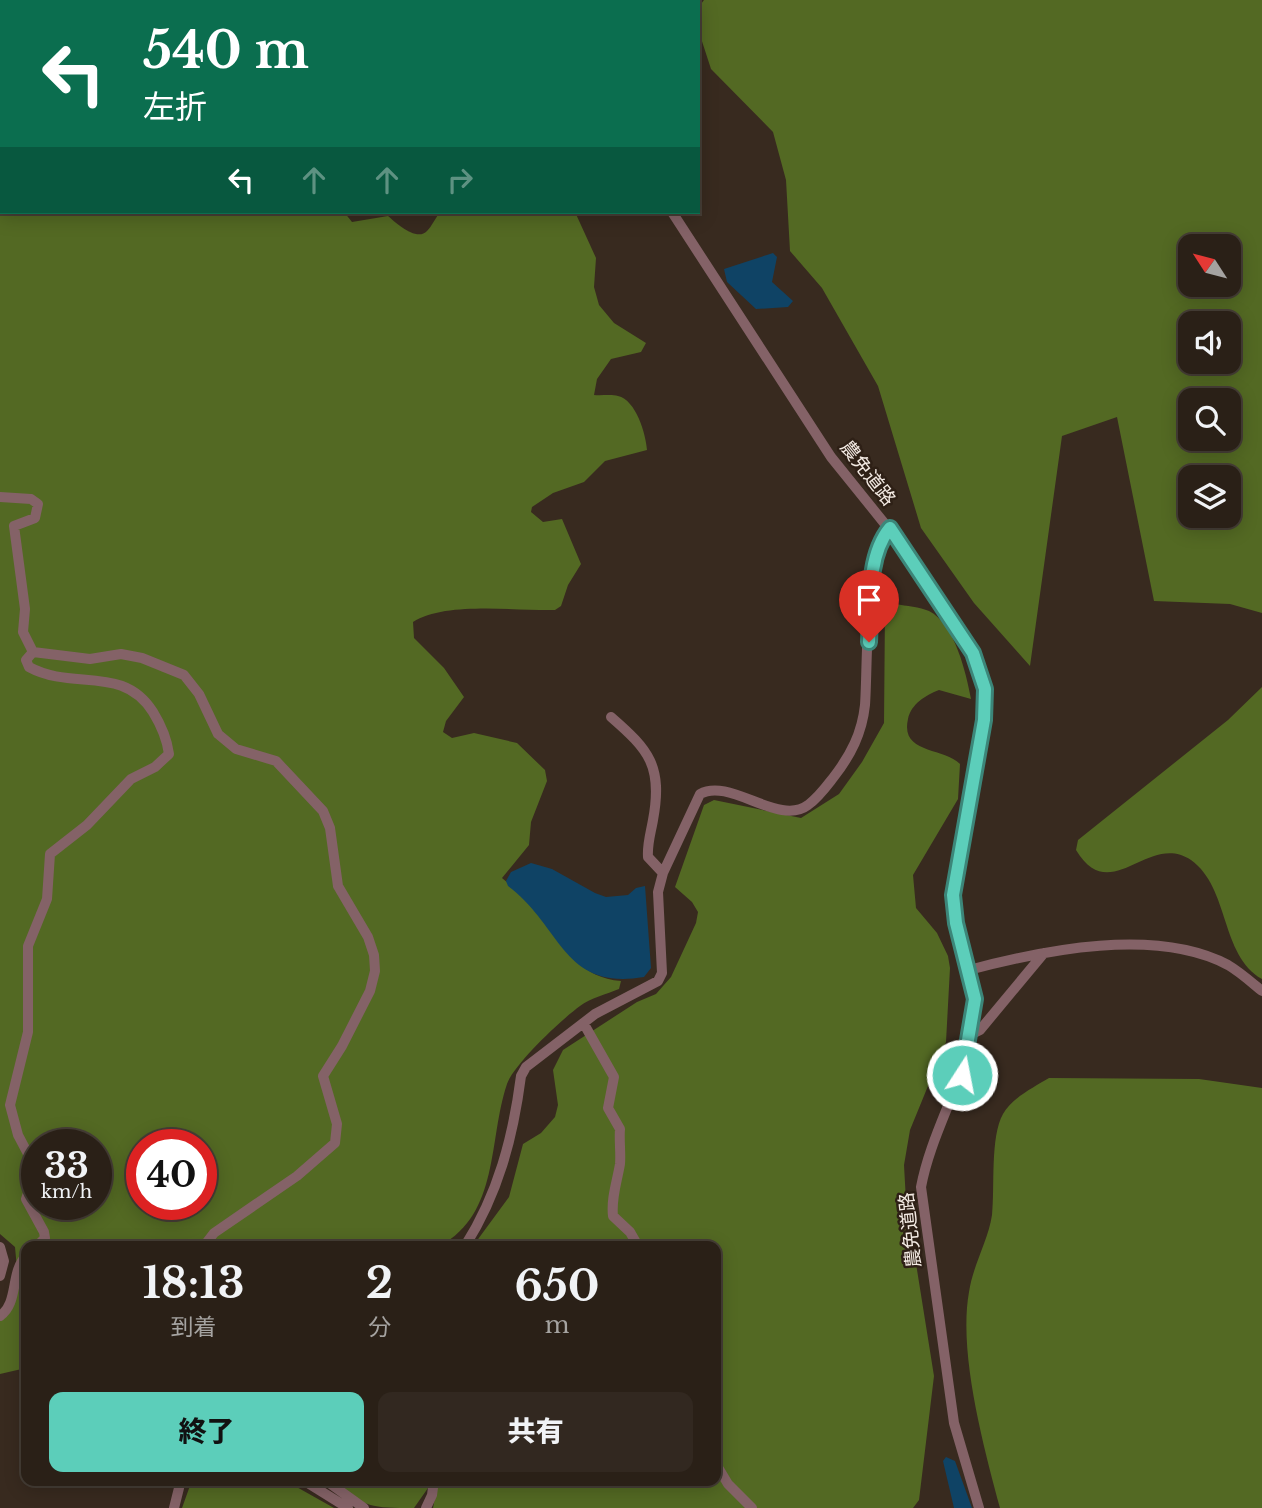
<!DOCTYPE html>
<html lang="ja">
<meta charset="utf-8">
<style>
:root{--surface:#2a2017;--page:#322820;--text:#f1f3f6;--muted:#a5a3a1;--line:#463e36;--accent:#5cceba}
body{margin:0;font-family:"Libre Baskerville","Noto Sans JP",serif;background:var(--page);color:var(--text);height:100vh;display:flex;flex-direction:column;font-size:26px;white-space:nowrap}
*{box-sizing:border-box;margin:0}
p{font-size:23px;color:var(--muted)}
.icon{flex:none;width:38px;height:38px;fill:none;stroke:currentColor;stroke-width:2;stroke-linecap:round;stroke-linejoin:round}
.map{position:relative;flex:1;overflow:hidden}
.drawer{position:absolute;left:21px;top:1241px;width:700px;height:245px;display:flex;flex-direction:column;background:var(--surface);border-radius:14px;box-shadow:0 4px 18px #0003,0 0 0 2px var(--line)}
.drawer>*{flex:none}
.banner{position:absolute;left:0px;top:0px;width:700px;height:214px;box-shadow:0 4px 18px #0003,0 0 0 2px var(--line);background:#0b6e4f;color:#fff;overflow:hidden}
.needle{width:46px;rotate:306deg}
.fabs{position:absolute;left:1178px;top:234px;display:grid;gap:14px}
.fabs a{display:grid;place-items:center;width:63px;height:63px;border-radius:14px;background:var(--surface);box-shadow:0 4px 18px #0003,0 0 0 2px var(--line);font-size:35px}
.speed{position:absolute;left:21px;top:1129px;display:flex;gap:14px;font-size:35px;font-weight:700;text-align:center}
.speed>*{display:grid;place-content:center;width:91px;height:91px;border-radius:50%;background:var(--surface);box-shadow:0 4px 18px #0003,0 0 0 2px var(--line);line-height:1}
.speed small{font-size:18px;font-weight:400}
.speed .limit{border:10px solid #d22;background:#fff;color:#111}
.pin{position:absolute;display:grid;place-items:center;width:60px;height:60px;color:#fff;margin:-72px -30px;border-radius:50% 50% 50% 0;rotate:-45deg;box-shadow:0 0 7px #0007}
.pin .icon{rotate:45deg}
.me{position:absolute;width:77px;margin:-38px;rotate:11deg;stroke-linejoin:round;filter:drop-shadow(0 0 5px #0008)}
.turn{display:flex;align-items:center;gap:24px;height:147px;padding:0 28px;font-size:32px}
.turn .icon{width:91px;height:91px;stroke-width:2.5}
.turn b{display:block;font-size:49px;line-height:60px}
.lanes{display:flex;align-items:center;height:66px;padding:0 28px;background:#0003;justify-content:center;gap:35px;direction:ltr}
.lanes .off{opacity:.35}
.eta{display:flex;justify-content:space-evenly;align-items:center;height:119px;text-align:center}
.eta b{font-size:42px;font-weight:800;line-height:49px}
.action{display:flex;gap:14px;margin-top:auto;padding:14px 28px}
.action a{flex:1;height:80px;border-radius:14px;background:var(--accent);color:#111;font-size:28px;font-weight:800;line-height:80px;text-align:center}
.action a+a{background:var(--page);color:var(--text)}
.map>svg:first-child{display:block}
.forest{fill:#536923;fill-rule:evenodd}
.water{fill:#0f4365}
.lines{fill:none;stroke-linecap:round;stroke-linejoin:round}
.minor{stroke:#846267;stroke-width:10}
.route-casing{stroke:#3c8679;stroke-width:18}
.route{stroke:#5cceba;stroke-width:12}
.labels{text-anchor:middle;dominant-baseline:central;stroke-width:5;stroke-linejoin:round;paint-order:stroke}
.street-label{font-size:19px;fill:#f3eae3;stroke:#2e2016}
</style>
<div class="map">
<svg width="1262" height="1508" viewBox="0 0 1262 1508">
<rect width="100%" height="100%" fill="#382a1f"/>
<!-- forest -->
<path class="forest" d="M 0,0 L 7,2 L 2,2 L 2,212 L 344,212 L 352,222 L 388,216 C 396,223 417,242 427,231 C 432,226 436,217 440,212 L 575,212 L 596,258 L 594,287 L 599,305 L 614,323 L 646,343 L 641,352 L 611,359 L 597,379 L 594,395 C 601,396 611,394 618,396 C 636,400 646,434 647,450 L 605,461 L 584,482 L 553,493 L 532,507 L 531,512 L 543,522 L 562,519 L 581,564 L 568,585 L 561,606 L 555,610 C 517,611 445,601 413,622 L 414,638 L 444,668 L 464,697 L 446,721 L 443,732 L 452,738 L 474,733 L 517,743 L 545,770 L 547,781 L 531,822 L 529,845 L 502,878 C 514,888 534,907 543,921 C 565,950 582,978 621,981 L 619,989 C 607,994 590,998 580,1006 C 562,1019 514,1064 507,1084 C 488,1140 500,1213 440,1246 L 26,1246 L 26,1368 L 0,1374 L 0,1319 L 17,1269 L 15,1247 L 0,1234 ZM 37,1144 L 96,1144 L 96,1204 L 37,1204 ZM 142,1144 L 201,1144 L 201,1204 L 142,1204 Z
M 24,0 L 412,0 L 413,2 L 24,2 Z
M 704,0 L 1262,0 L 1262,613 L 1230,604 L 1154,601 L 1117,417 L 1062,436 L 1030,666 L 974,603 L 921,528 L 878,386 L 822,288 L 790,251 L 786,180 L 773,132 L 711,69 L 698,29 L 698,8 ZM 1190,247 L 1228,247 L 1228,285 L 1190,285 ZM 1190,324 L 1228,324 L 1228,362 L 1190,362 ZM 1190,401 L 1228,401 L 1228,439 L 1190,439 ZM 1190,478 L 1228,478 L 1228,516 L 1190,516 Z
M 896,604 C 906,606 920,607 929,611 C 955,624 966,673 971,699 L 939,690 C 926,695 911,704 908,719 C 900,754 943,747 960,764 L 958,799 L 913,875 L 916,908 L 937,933 L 948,956 L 950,968 L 946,1042 L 910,1130 L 904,1165 L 906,1201 L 934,1376 L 919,1500 L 913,1508 L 433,1508 L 438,1481 L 716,1480 L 716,1246 L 473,1246 L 509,1197 L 523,1144 L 541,1133 L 555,1117 L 558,1105 L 553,1070 L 563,1050 L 637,1002 L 656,994 L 671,977 L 696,923 L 698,912 L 692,902 L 675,887 L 704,805 L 714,800 L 801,818 L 839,794 L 862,762 L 884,723 L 885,608 Z
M 1262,687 L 1262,979 C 1220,955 1230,888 1191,860 C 1148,831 1111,908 1076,850 L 1078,840 L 1228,720 Z
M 1049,1078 L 1199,1079 L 1262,1088 L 1262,1508 L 1000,1508 C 984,1448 958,1353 969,1292 C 973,1265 988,1241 992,1215 C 995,1187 990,1137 1003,1114 C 1012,1098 1034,1087 1049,1078 Z
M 192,1480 L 286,1481 L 334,1508 L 182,1508 Z
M 333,1481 L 428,1481 L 428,1488 L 414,1508 C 371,1508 366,1508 333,1481 Z"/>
<!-- water -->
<path class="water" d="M 773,253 L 777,257 L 772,282 L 793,301 L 788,307 L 756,309 L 727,282 L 724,269 Z
M 531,863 L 552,869 L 595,893 L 606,897 L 628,895 L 636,888 L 645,886 L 651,968 L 644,977 C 562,991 562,926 508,886 L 506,881 L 511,872 Z
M 946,1457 L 955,1461 L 972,1508 L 954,1508 L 943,1461 Z"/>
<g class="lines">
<!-- minor -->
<path class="minor" d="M 509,0 L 509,2
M 563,0 L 564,2
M 484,2 L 484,0
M 672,212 L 831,457 L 889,529 L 973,653 L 985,689 L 984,720 L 953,895 C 956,931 975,966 975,1001 C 974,1069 933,1123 921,1187 L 954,1423 L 979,1508
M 0,497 L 31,499 L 38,504 L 35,518 L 14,526 L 25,609 L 23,632 L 33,652
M 33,652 L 90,659 L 121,654 L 142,658 L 184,675 L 199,694 L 218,734 L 236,749 L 276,761 L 323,811 L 330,828 L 338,886 L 368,937 L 374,955 L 375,971 L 370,991 L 342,1046 L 323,1076 L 337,1124 L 335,1143 L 297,1176 L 214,1233 L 204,1246
M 33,652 L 26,660 L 29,667 C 73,691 123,664 153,712 C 161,725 167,739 169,754 L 155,767 L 131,779 L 87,825 L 50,854 L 47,899 L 28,946 L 28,1032 L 10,1105 L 18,1135 L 36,1169 L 26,1199 L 44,1232 L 45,1238 L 37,1246
M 611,717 C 649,750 663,766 653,820 C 651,832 647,844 648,857 L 663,873
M 969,970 C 1044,950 1156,927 1228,965 C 1240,972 1251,982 1262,991
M 584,1024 L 614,1077 L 608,1108 L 620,1129 C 619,1141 621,1153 620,1164 C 617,1182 611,1198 613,1216 L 630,1232 L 638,1246
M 970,1035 L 980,1030 L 1044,953
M 465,1246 C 498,1194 513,1138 521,1076 L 526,1067 L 595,1014 L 658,981 L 662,973 L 658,892 L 663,873 L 700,794 C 730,777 779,827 808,805 C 818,798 826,787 833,778 C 851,755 862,733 865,705 C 868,663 864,560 889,529
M 0,1247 L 4,1261 L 0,1276
M 0,1316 C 19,1303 10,1272 26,1256
M 716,1464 L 728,1484 L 752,1508
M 303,1480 L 348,1508
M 325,1480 L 364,1508
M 174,1508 L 181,1480
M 426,1508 L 432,1495 L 434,1480"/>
</g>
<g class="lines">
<!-- route casing -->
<g class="route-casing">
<path id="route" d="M 869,642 C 871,607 866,557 890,528 L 973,653 L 985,689 L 984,720 L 953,895 L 956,923 L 975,999 L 962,1075"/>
</g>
<!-- route -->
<use href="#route" class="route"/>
</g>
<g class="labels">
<!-- street labels -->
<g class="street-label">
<text transform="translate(868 473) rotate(52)">農免道路</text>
<text transform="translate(910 1230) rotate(-96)">農免道路</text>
</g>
</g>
</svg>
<div class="fabs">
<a><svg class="needle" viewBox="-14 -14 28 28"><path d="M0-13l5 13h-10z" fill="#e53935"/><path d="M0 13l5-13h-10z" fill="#a5a3a1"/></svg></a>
<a><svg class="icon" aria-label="sound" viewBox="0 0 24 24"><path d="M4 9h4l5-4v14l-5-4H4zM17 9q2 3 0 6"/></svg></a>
<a><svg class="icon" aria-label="search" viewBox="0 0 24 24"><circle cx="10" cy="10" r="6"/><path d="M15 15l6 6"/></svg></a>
<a><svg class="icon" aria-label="layers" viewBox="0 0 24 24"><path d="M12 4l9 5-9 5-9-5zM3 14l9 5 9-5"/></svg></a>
</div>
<div class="speed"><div>33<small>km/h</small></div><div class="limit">40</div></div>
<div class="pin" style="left:869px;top:642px;background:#d93025"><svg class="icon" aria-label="arrive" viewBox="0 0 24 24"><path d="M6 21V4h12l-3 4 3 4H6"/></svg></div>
<svg class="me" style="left:962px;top:1075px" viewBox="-20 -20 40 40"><circle r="17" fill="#5cceba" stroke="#fff" stroke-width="3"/><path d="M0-11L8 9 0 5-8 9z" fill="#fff"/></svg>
<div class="banner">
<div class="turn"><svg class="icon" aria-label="left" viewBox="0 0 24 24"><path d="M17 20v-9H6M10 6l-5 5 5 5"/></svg><div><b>540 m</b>左折</div></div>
<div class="lanes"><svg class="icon" aria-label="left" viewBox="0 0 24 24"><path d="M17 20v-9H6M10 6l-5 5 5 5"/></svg><svg class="icon off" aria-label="ahead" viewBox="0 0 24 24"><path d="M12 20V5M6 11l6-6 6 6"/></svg><svg class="icon off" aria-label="ahead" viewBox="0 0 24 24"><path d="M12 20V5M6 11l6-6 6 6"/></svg><svg class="icon off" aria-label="right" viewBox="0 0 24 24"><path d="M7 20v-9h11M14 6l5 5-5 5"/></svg></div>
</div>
<section class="drawer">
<div class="eta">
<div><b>18:13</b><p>到着</p></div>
<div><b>2</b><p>分</p></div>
<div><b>650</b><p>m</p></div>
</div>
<div class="action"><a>終了</a><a>共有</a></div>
</section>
</div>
